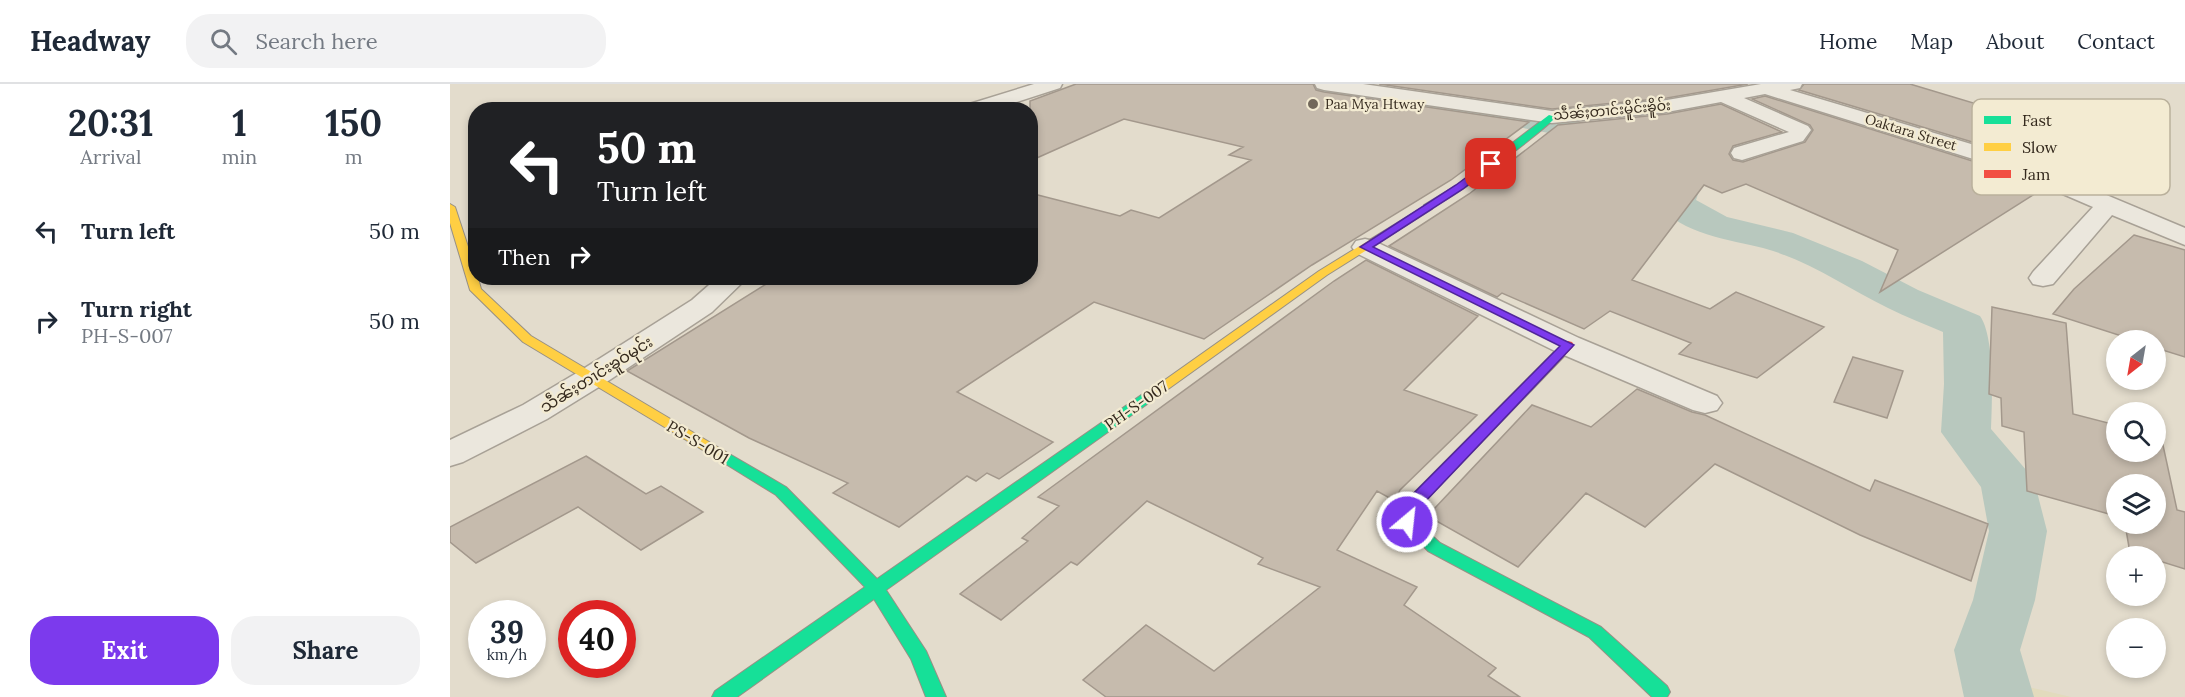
<!DOCTYPE html>
<meta charset="utf-8">
<style>
:root{--surface:#fff;--page:#f2f2f3;--text:#1f2937;--muted:#747a83;--line:#e0e1e3;--accent:#7c3aed}
body{margin:0;font-family:Lora,"Noto Sans Myanmar",serif;background:var(--page);color:var(--text);height:100vh;display:flex;flex-direction:column;font-size:22px;white-space:nowrap}
*{box-sizing:border-box;margin:0}
p{font-size:20px;color:var(--muted)}
.icon{flex:none;width:33px;height:33px;fill:none;stroke:currentColor;stroke-width:2;stroke-linecap:round;stroke-linejoin:round}
.map{position:relative;flex:1;overflow:hidden}
.details{display:flex;flex-direction:column;background:var(--surface);width:450px}
.details>*{flex:none}
.banner{position:absolute;left:18px;top:18px;width:570px;height:183px;border-radius:24px;box-shadow:0 3px 9px #0003;background:#202124;color:#fff;overflow:hidden}
.needle{width:39px;rotate:211deg}
.tools{position:absolute;left:1656px;top:246px;display:grid;gap:12px}
.tools a{display:grid;place-items:center;width:60px;height:60px;border-radius:50%;background:var(--surface);box-shadow:0 3px 9px #0003;font-size:30px}
.speed{position:absolute;left:18px;top:516px;display:flex;gap:12px;font-size:30px;font-weight:700;text-align:center}
.speed>*{display:grid;place-content:center;width:78px;height:78px;border-radius:50%;background:var(--surface);box-shadow:0 3px 9px #0003;line-height:1}
.speed small{font-size:15px;font-weight:400}
.speed .limit{border:9px solid #d22;background:#fff;color:#111}
.pin{position:absolute;display:grid;place-items:center;width:51px;height:51px;color:#fff;margin:-26px;border-radius:12px;box-shadow:0 3px 9px #0006}
.me{position:absolute;width:66px;margin:-33px;rotate:28deg;stroke-linejoin:round;filter:drop-shadow(0 0 4px #0008)}
.turn{display:flex;align-items:center;gap:21px;height:126px;padding:0 30px;font-size:27px}
.turn .icon{width:78px;height:78px;stroke-width:2.5}
.turn b{display:block;font-size:42px;line-height:51px}
.then{display:flex;align-items:center;height:57px;padding:0 30px;background:#0003;gap:12px;font-size:22px}
.eta{display:flex;justify-content:space-evenly;align-items:center;height:102px;text-align:center}
.eta b{font-size:36px;font-weight:700;line-height:42px}
.action{display:flex;gap:12px;margin-top:auto;padding:12px 30px}
.action a{flex:1;height:69px;border-radius:24px;background:var(--accent);color:#fff;font-size:24px;font-weight:700;line-height:69px;text-align:center}
.action a+a{background:var(--page);color:var(--text)}
ul{padding:0;list-style:none}
li{display:flex;align-items:center;gap:18px;height:90px;padding:0 30px}
li div{flex:1}
li b{display:block;font-size:22px}
li em{font-style:normal}
header{display:flex;align-items:center;gap:36px;box-sizing:border-box;height:84px;padding:0 30px;background:var(--surface);border-bottom:2px solid var(--line)}
header strong{font-size:28px}
nav{display:flex;gap:33px;margin-inline-start:auto;font-size:21px}
.search{width:420px;height:54px;background:var(--page);display:flex;align-items:center;gap:15px;box-sizing:border-box;padding:0 21px;border-radius:24px;color:var(--muted);font-size:22px}
main{display:flex;flex:1;min-height:0}
.map>svg:first-child{display:block}
.farmland{fill:#e2dbbd}
.lines{fill:none;stroke-linecap:round;stroke-linejoin:round}
.canal{fill:#b8c8be;fill-rule:evenodd}
.building{fill:#c6bbad;stroke:#a3988c;stroke-width:1.5}
.street-casing{stroke:#a8a196;stroke-width:3}
.fast-casing{stroke:#979085;stroke-width:2}
.slow-casing{stroke:#979085;stroke-width:2}
.jam-casing{stroke:#979085;stroke-width:2}
.street{fill:#ebe7dd;fill-rule:evenodd}
.fast{fill:#16e098;fill-rule:evenodd}
.slow{fill:#ffcf43;fill-rule:evenodd}
.jam{fill:#f24e42;fill-rule:evenodd}
.route{fill:#7c3aed;stroke:#51269a;stroke-width:1.5}
.poi-dot{fill:#72685b;stroke:#f3ebd2;stroke-width:2}
.labels{text-anchor:middle;dominant-baseline:central;stroke-width:4.5;stroke-linejoin:round;paint-order:stroke}
.far-poi-label{font-size:14px;fill:#352a1e;stroke:#f3ebd2;text-anchor:start}
.far-street-label{font-size:14px;fill:#352a1e;stroke:#f3ebd2}
.street-label{font-size:16px;fill:#352a1e;stroke:#f3ebd2}
.key{fill:#f3ebd2;stroke:#bab19c;stroke-width:1.5}
.key-label{font-size:16px;fill:#352a1e}
</style>
<header>
<strong>Headway</strong>
<div class="search"><svg class="icon" aria-label="search" viewBox="0 0 24 24"><circle cx="10" cy="10" r="6"/><path d="M15 15l6 6"/></svg>Search here</div>
<nav><a>Home</a><a>Map</a><a>About</a><a>Contact</a></nav>
</header>
<main>
<section class="details">
<div class="eta">
<div><b>20:31</b><p>Arrival</p></div>
<div><b>1</b><p>min</p></div>
<div><b>150</b><p>m</p></div>
</div>
<ul>
<li><svg class="icon" aria-label="left" viewBox="0 0 24 24"><path d="M17 20v-9H6M10 6l-5 5 5 5"/></svg><div><b>Turn left</b></div><em>50 m</em></li>
<li><svg class="icon" aria-label="right" viewBox="0 0 24 24"><path d="M7 20v-9h11M14 6l5 5-5 5"/></svg><div><b>Turn right</b><p>PH-S-007</p></div><em>50 m</em></li>
</ul>
<div class="action"><a>Exit</a><a>Share</a></div>
</section>
<div class="map">
<svg width="1735" height="613" viewBox="0 0 1735 613">
<rect width="100%" height="100%" fill="#e3dccc"/>
<!-- farmland -->
<path class="farmland" d="M 1558,598 L 1621,613 L 1563,613 Z"/>
<g class="lines">
<!-- canal -->
<path class="canal" d="M 826,0 L 898,0 L 1032,18 L 1114,34 L 1181,52 L 1186,59 L 1181,66 L 1170,68 L 1109,51 L 1032,36 L 839,8 L 829,6 Z
M 1258,65 L 1269,68 L 1274,75 L 1250,104 L 1246,116 L 1277,133 L 1343,149 L 1412,177 L 1468,206 L 1530,232 C 1545,253 1542,318 1541,345 L 1577,387 L 1585,400 L 1597,447 L 1585,516 L 1570,566 L 1584,613 L 1514,613 L 1504,566 L 1523,516 L 1539,447 L 1531,403 L 1491,348 L 1494,300 L 1493,248 C 1475,240 1456,233 1438,224 C 1397,204 1358,176 1313,164 C 1281,156 1230,150 1209,120 C 1218,99 1234,71 1258,65 Z"/>
</g>
<!-- building -->
<path class="building" d="M 626,0 L 863,0 L 866,6 L 874,8 L 1079,38 L 1001,96 L 862,181 L 754,255 L 644,218 L 507,308 L 603,358 L 549,395 L 537,389 L 526,397 L 517,392 L 449,443 L 383,409 L 398,399 L 299,354 L 177,287 L 326,194 L 580,194 L 580,109 L 670,132 L 681,126 L 709,134 L 801,76 L 779,71 L 793,63 L 674,35 L 580,77 L 580,17 Z
M 929,0 L 1298,0 L 1217,14 L 1102,25 Z
M 1354,0 L 1460,0 L 1663,61 L 1615,91 L 1569,72 L 1349,6 Z
M 1315,12 L 1551,86 L 1594,104 L 1430,208 L 1448,166 L 1296,100 L 1272,109 L 1254,101 L 1182,196 L 1260,225 L 1286,208 L 1374,243 L 1307,294 L 1229,270 L 1241,259 L 1160,227 L 1134,245 L 1052,209 L 1047,213 L 939,162 L 1019,110 L 1108,41 L 1217,30 L 1271,20 L 1332,48 L 1283,62 L 1279,70 L 1283,76 L 1293,78 L 1355,58 L 1363,46 L 1360,41 L 1302,15 Z
M 1684,151 L 1735,166 L 1735,273 L 1706,264 L 1706,256 L 1684,256 L 1603,230 L 1624,205 Z
M 916,176 L 1028,232 L 954,306 L 1027,331 L 950,406 L 945,417 L 927,407 L 887,466 L 967,503 L 954,521 L 1046,584 L 1038,592 L 1070,613 L 656,613 L 633,596 L 696,541 L 764,587 L 870,503 L 808,480 L 813,474 L 697,417 L 627,481 L 621,478 L 551,536 L 510,510 L 578,457 L 572,454 L 609,422 L 588,413 L 884,197 Z
M 1542,223 L 1616,239 L 1623,330 L 1666,341 L 1666,368 L 1706,368 L 1706,351 L 1711,352 L 1727,426 L 1735,428 L 1735,485 L 1706,476 L 1706,472 L 1694,472 L 1680,469 L 1675,440 L 1706,440 L 1706,400 L 1666,400 L 1666,432 L 1577,407 L 1574,348 L 1552,342 L 1551,314 L 1539,310 Z
M 1403,273 L 1453,287 L 1437,334 L 1384,318 Z
M 1187,305 L 1242,328 L 1255,331 L 1420,407 L 1425,396 L 1538,440 L 1521,497 L 1410,451 L 1265,380 L 1195,443 L 1136,409 L 1068,483 L 981,434 L 985,424 L 1082,321 L 1141,343 Z
M 136,372 L 196,410 L 211,402 L 253,428 L 191,466 L 128,423 L 26,479 L 0,458 L 0,443 Z"/>
<g class="lines">
<!-- street casing -->
<g class="street-casing">
<path id="street" d="M 584,0 L 612,0 L 610,4 L 542,26 L 510,26 L 513,22 Z
M 865,0 L 913,0 L 1102,27 L 1217,16 L 1311,0 L 1352,0 L 1350,4 L 1340,6 L 1568,74 L 1735,144 L 1735,161 L 1662,131 L 1603,200 L 1593,202 L 1583,200 L 1579,194 L 1583,188 L 1643,123 L 1552,84 L 1315,10 L 1294,14 L 1358,42 L 1361,46 L 1353,57 L 1292,76 L 1284,74 L 1281,69 L 1284,64 L 1339,48 L 1271,18 L 1217,28 L 1102,39 L 874,6 L 867,4 Z
M 915,155 L 924,157 L 1129,254 L 1267,312 L 1272,319 L 1267,326 L 1255,329 L 1243,326 L 1107,268 L 906,169 L 902,163 L 906,157 Z
M 267,194 L 297,194 L 262,228 L 152,301 L 97,335 L 13,378 L 0,382 L 0,356 L 73,321 L 130,287 L 242,216 Z"/>
</g>
<!-- fast casing -->
<g class="fast-casing">
<path id="fast" d="M 1099,31 L 1106,33 C 1092,48 989,127 974,125 L 974,121 L 1007,101 Z
M 702,306 L 707,307 L 709,310 L 707,313 L 436,506 L 476,567 L 496,613 L 476,613 L 461,575 L 424,515 L 287,613 L 262,613 L 265,607 L 415,503 L 326,411 L 266,374 L 264,371 L 266,368 L 276,368 L 336,403 L 427,495 L 697,307 Z
M 970,444 L 976,446 L 990,459 L 1151,543 L 1217,602 L 1220,608 L 1217,613 L 1202,613 L 1139,553 L 978,467 L 962,450 L 964,446 Z"/>
</g>
<!-- slow casing -->
<g class="slow-casing">
<path id="slow" d="M 0,120 L 5,123 L 26,187 L 26,194 L 28,194 L 31,205 L 81,252 L 276,368 L 278,371 L 276,374 L 266,374 L 73,258 L 20,206 L 0,139 Z
M 978,120 L 982,121 L 982,125 L 877,191 L 707,313 L 697,313 L 695,310 L 869,187 Z"/>
</g>
<!-- jam casing -->
<g class="jam-casing">
<path id="jam" d="M 1118,257 L 1122,258 L 1124,261 L 1122,264 L 973,419 L 966,437 L 978,450 L 976,454 C 964,457 955,447 949,438 L 960,413 L 1114,258 Z"/>
</g>
<!-- street -->
<use href="#street" class="street"/>
<!-- fast -->
<use href="#fast" class="fast"/>
<!-- slow -->
<use href="#slow" class="slow"/>
<!-- jam -->
<use href="#jam" class="jam"/>
</g>
<!-- route -->
<path class="route" d="M 1037,78 L 1045,80 L 1013,105 L 923,163 L 1124,261 L 973,420 L 963,442 L 951,442 L 949,438 L 960,413 L 1110,262 L 910,163 L 1006,101 Z"/>
<!-- markers -->
<circle class="poi-dot" cx="863" cy="20" r="6"/>
<g class="labels">
<!-- far-poi labels -->
<g class="far-poi-label">
<text x="875" y="20">Paa Mya Htway</text>
</g>
<!-- far-street labels -->
<g class="far-street-label">
<text transform="translate(1162 26) rotate(-5)">သဵၼ်ႈတၢင်းမိူင်းၶိူဝ်း</text>
<text transform="translate(1461 48) rotate(17)">Oaktara Street</text>
</g>
<!-- street labels -->
<g class="street-label">
<text transform="translate(146 290) rotate(-32)">သဵၼ်ႈတၢင်းၶူဝ်မုင်း</text>
<text transform="translate(686 321) rotate(-35)">PH-S-007</text>
<text transform="translate(248 358) rotate(31)">PS-S-001</text>
</g>
</g>
<!-- legend -->
<rect x="1522" y="15" width="198" height="96" rx="9" class="key"/>
<rect x="1534" y="32" width="27" height="8" fill="#16e098"/>
<rect x="1534" y="59" width="27" height="8" fill="#ffcf43"/>
<rect x="1534" y="86" width="27" height="8" fill="#f24e42"/>
<g class="key-label">
<text x="1572" y="42">Fast</text>
<text x="1572" y="69">Slow</text>
<text x="1572" y="96">Jam</text>
</g>
</svg>
<div class="tools">
<a><svg class="needle" viewBox="-14 -14 28 28"><path d="M0-13l5 13h-10z" fill="#e53935"/><path d="M0 13l5-13h-10z" fill="#747a83"/></svg></a>
<a><svg class="icon" aria-label="search" viewBox="0 0 24 24"><circle cx="10" cy="10" r="6"/><path d="M15 15l6 6"/></svg></a>
<a><svg class="icon" aria-label="layers" viewBox="0 0 24 24"><path d="M12 4l9 5-9 5-9-5zM3 14l9 5 9-5"/></svg></a>
<a>+</a>
<a>−</a>
</div>
<div class="speed"><div>39<small>km/h</small></div><div class="limit">40</div></div>
<div class="pin" style="left:1041px;top:80px;background:#d93025"><svg class="icon" aria-label="arrive" viewBox="0 0 24 24"><path d="M6 21V4h12l-3 4 3 4H6"/></svg></div>
<svg class="me" style="left:957px;top:438px" viewBox="-20 -20 40 40"><circle r="17" fill="#7c3aed" stroke="#fff" stroke-width="3"/><path d="M0-11L8 9 0 5-8 9z" fill="#fff"/></svg>
<div class="banner">
<div class="turn"><svg class="icon" aria-label="left" viewBox="0 0 24 24"><path d="M17 20v-9H6M10 6l-5 5 5 5"/></svg><div><b>50 m</b>Turn left</div></div>
<div class="then">Then<svg class="icon" aria-label="right" viewBox="0 0 24 24"><path d="M7 20v-9h11M14 6l5 5-5 5"/></svg></div>
</div>
</div>
</main>
